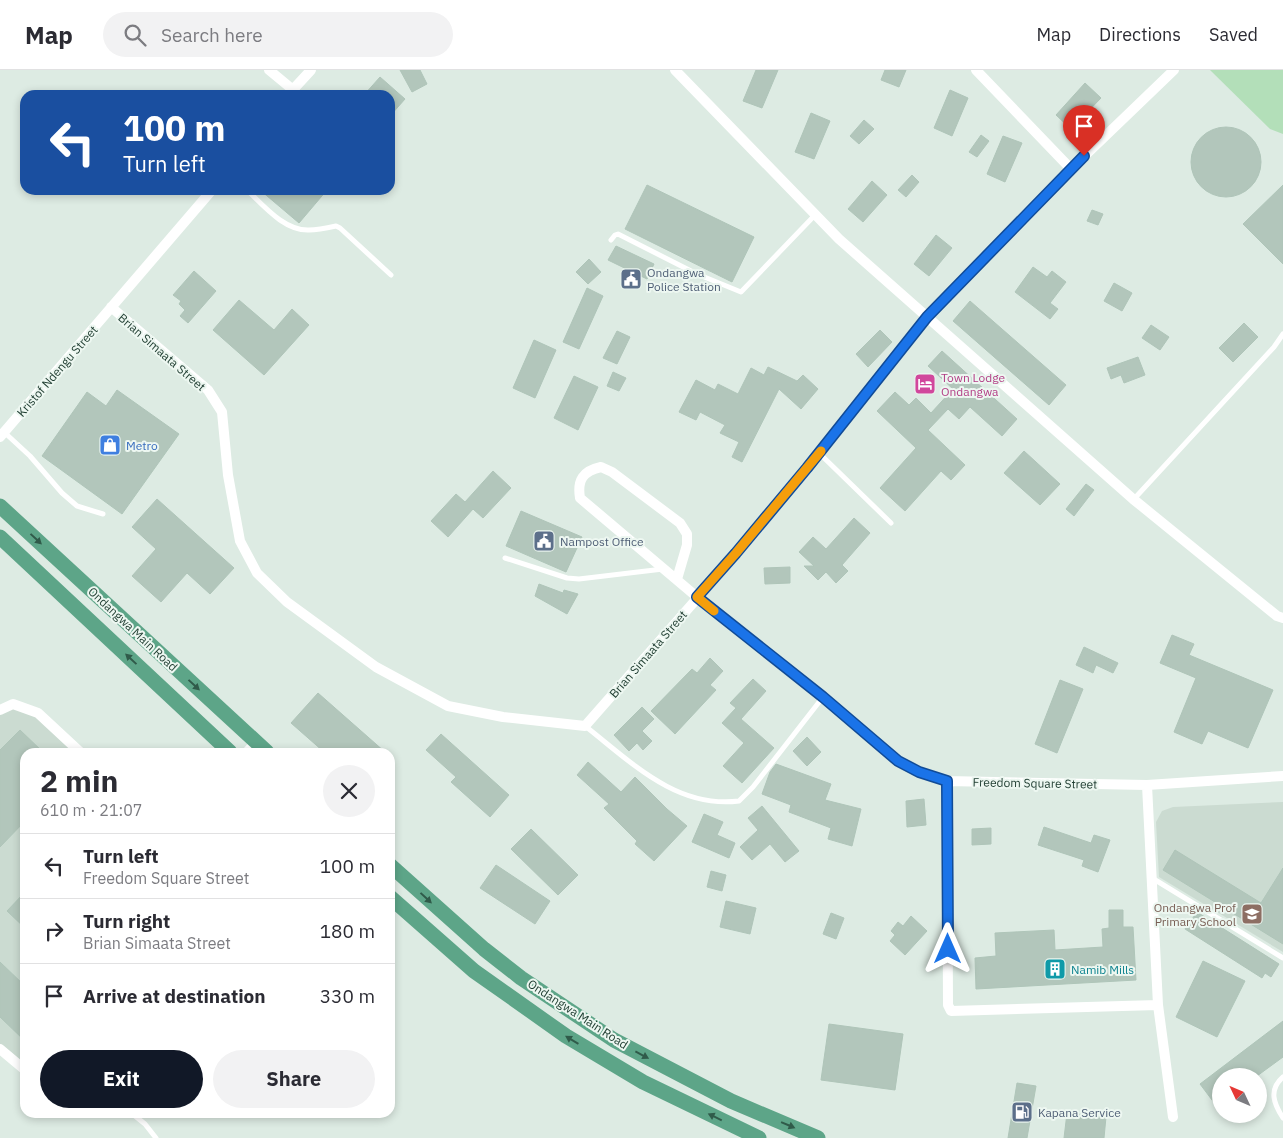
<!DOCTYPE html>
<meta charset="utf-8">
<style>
:root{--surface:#fff;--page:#f2f2f3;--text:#2b2b33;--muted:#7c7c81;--line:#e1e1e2;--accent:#111827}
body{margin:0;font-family:"IBM Plex Sans",sans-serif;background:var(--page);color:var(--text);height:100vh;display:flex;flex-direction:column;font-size:19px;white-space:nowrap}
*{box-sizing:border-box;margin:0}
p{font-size:16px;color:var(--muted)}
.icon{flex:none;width:28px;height:28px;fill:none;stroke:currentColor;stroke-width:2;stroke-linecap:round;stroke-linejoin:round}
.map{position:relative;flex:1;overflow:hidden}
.sheet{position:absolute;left:20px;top:678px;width:375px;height:370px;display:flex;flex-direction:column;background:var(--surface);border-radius:15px;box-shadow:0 2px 8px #0003}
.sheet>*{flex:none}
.banner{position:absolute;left:20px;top:20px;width:375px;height:105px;border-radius:15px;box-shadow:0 2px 8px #0003;background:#1a4fa0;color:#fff;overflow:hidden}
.needle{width:32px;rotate:314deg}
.controls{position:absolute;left:1212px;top:998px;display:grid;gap:10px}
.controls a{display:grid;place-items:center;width:55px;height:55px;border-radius:50%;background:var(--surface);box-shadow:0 2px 8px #0003;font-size:25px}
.pin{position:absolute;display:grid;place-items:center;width:42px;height:42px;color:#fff;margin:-51px -21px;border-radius:50% 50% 50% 0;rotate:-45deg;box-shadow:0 0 5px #0007}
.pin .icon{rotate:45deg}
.me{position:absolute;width:55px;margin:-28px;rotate:0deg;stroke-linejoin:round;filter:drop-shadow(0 0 4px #0008)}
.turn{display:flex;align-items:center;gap:18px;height:105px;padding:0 20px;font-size:22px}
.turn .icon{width:65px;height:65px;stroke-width:2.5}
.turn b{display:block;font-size:35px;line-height:42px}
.round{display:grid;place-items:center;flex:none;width:52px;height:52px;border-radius:26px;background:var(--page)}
.head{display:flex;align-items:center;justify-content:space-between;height:85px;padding:0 20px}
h1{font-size:30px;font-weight:800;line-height:38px}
.button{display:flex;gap:10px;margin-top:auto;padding:10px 20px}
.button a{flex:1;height:58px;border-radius:30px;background:var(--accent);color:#fff;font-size:20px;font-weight:800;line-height:58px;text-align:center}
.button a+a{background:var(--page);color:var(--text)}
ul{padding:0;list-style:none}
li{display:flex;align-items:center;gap:15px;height:65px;padding:0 20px;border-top:1px solid var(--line)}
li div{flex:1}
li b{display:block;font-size:19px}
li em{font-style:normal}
header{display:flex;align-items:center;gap:30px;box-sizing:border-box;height:70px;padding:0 25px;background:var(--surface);border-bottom:1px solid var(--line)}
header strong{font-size:24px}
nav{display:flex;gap:28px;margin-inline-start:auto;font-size:18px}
.search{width:350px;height:45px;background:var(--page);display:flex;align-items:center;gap:12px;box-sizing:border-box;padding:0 18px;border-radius:28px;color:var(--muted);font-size:19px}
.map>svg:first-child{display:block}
.built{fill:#cbdbd1}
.green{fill:#b3dfb9}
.building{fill:#b2c6bb;stroke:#afc5b9}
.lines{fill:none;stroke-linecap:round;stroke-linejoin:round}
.lane{stroke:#fff;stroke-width:5}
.street{stroke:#fff;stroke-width:10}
.primary{stroke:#5da588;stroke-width:15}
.oneway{fill:#305b4a}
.route-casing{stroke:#114b97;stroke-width:12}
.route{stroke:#1a73e8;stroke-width:9}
.slow{stroke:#f59e0b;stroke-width:9}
.labels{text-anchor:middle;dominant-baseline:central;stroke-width:4;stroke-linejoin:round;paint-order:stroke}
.service-label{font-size:12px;fill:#4e5e75;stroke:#edf7f1;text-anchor:start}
.street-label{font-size:12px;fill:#1d3b2f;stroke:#edf7f1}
.hotel-label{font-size:12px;fill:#b23c85;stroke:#edf7f1;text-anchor:start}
.shop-label{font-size:12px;fill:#366cbe;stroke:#edf7f1;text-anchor:start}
.education-label{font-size:12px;fill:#785e54;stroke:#edf7f1;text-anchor:end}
.culture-label{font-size:12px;fill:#0d838f;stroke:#edf7f1;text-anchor:start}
</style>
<header>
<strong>Map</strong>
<div class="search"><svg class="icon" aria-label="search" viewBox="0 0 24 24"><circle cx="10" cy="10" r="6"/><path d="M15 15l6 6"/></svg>Search here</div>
<nav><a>Map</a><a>Directions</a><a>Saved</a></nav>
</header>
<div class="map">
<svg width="1283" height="1068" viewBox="0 0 1283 1068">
<rect width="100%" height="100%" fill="#ddebe3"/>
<!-- built -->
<path class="built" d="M 13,634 L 38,643 L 80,682 L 25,682 L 25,1000 L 0,979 L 0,640 Z
M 1283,732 L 1283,882 L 1159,807 L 1156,752 L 1162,741 L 1173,737 Z"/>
<!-- green -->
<path class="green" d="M 1210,0 L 1283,0 L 1283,64 L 1270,59 Z"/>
<!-- building -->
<path class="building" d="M 400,0 L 420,0 L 427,14 L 412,22 Z
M 756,0 L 778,0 L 762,38 L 743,31 Z
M 885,0 L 906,0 L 899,17 L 881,10 Z
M 380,7 L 405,29 L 390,46 L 390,25 L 364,25 Z
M 1085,13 L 1101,28 L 1071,59 L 1056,45 Z
M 950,20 L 968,28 L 952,66 L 934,58 Z
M 811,43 L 830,51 L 814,89 L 795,82 Z
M 864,50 L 874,59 L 859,74 L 850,66 Z
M1191 92a35 35 0 1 1 70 0a35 35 0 1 1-70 0Z
M 981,65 L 989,71 L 977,87 L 969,82 Z
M 1003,66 L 1022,73 L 1005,112 L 987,104 Z
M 912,105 L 919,112 L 906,127 L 898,120 Z
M 872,111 L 887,125 L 863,152 L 848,139 Z
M 647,115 L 754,167 L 732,212 L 625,159 Z
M 1283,115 L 1283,194 L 1243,154 Z
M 260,120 L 327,120 L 299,153 Z
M 1092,140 L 1103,144 L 1098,155 L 1087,151 Z
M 936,165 L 952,178 L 929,206 L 914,194 Z
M 616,176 L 654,194 L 647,209 L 608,190 Z
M 589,189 L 601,202 L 588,214 L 576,202 Z
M 1033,197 L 1047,207 L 1052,201 L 1066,212 L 1050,233 L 1058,239 L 1050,249 L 1015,222 Z
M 194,201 L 216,221 L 188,253 L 180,246 L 185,240 L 179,234 L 181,231 L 173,225 Z
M 1114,213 L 1132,223 L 1122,241 L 1104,231 Z
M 587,218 L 603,226 L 579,279 L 563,272 Z
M 239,230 L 274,260 L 292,239 L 309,255 L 264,305 L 213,260 Z
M 970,231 L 1066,315 L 1049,335 L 953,251 Z
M 1244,253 L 1258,267 L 1233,292 L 1219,278 Z
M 1151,255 L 1169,267 L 1160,280 L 1142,268 Z
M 880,260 L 892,272 L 868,297 L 856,284 Z
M 617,261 L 630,267 L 617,294 L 603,288 Z
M 534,270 L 556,280 L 535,328 L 513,318 Z
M 942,281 L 1017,349 L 1002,366 L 970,337 L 959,349 L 948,339 L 928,360 L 965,395 L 951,410 L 941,401 L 905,441 L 880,418 L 916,378 L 877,341 L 895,322 L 909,335 L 916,328 L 931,343 L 953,319 L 928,296 Z
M 1138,287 L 1145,305 L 1124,313 L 1121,305 L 1111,309 L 1107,298 Z
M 768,297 L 797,311 L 803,305 L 818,319 L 801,339 L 779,319 L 742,392 L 732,387 L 739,372 L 720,363 L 725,355 L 700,342 L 696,350 L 679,342 L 696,310 L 715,320 L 718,314 L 738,324 L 751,298 L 764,305 Z
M 613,302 L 626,308 L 619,321 L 607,316 Z
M 574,306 L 598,317 L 578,360 L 554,348 Z
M 117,320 L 179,364 L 122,444 L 42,386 L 87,322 L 106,336 Z
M 1024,381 L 1060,414 L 1040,435 L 1004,403 Z
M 493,401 L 511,418 L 483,448 L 473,439 L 448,467 L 431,451 L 456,424 L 465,432 Z
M 1086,414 L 1094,420 L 1074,446 L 1066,439 Z
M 157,429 L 234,498 L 210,524 L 187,503 L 161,532 L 132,506 L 156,479 L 132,457 Z
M 521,441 L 582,467 L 566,502 L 506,476 Z
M 854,448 L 870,463 L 842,495 L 848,501 L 836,513 L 826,502 L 818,510 L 804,496 L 814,496 L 799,482 L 813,467 L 826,479 Z
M 790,497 L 790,513 L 765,514 L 764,498 Z
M 539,514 L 563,523 L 564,520 L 578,524 L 567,544 L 535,526 Z
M 1172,565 L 1194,574 L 1189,585 L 1273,620 L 1248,678 L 1208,661 L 1202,674 L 1174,662 L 1196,608 L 1160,593 Z
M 1084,577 L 1118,593 L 1113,603 L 1096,595 L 1093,603 L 1076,595 Z
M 710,588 L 723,601 L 710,615 L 716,620 L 675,664 L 651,641 L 692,599 L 697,603 Z
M 753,609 L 766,621 L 741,649 L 774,678 L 742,713 L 723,696 L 744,673 L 722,653 L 736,638 L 730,633 Z
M 1060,610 L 1083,619 L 1057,683 L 1035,674 Z
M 318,623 L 385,682 L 324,682 L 291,653 Z
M 642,637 L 654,649 L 642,661 L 652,671 L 643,680 L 637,673 L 629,681 L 614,665 Z
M 20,660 L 43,682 L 25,682 L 25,751 L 0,777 L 0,680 Z
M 441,664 L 509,725 L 490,747 L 451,712 L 456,707 L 426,680 Z
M 807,667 L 821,682 L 807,696 L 793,681 Z
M 588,692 L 621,722 L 635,707 L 667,739 L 687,756 L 654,791 L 635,774 L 637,771 L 604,738 L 609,734 L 577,705 Z
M 776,694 L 831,714 L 825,730 L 861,739 L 852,776 L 828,769 L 831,758 L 789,742 L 791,735 L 762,724 L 770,702 Z
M 924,729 L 926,755 L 907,757 L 906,731 Z
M 762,736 L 799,781 L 785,792 L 770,774 L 752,790 L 740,777 L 758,760 L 748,748 Z
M 704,744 L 723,752 L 717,765 L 735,773 L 729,788 L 692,772 Z
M 1044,757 L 1091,773 L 1094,765 L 1110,770 L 1098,802 L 1082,796 L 1084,790 L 1038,775 Z
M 991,758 L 991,774 L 972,775 L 972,759 Z
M 531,759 L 578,805 L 558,825 L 511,779 Z
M 1175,780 L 1261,833 L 1283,798 L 1283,874 L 1163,800 Z
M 496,795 L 550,831 L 535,854 L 480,818 Z
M 711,801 L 726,805 L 722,821 L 707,817 Z
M 25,822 L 25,858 L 7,841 Z
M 726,831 L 756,838 L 750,864 L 720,857 Z
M 1109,840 L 1123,840 L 1123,857 L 1133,857 L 1136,910 L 976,919 L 975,888 L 996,886 L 995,863 L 1054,860 L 1055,880 L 1103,877 L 1102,859 L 1109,858 Z
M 1197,842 L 1279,894 L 1271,907 L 1265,903 L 1262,908 L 1185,859 Z
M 831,843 L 844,848 L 836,869 L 823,864 Z
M 911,846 L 927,861 L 905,885 L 890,871 L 895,865 L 891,861 L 898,852 L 903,856 Z
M 1203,891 L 1245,911 L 1217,967 L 1176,947 Z
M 0,892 L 25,916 L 25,971 L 0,947 Z
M 1283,951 L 1283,987 L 1257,1006 L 1221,1006 L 1221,1042 L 1200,1014 Z
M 829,954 L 903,964 L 895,1020 L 821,1010 Z
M 1017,1013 L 1036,1016 L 1027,1068 L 1008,1068 Z
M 1067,1043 L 1106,1047 L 1104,1068 L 1064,1068 Z"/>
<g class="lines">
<!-- lane -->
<path class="lane" d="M 247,120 C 263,135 284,161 309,160 C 318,160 327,158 336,156 L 340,158 L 391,205
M 611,170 L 615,165 L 618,164 L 697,204 L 741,222 L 815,145
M 4,362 L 30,386 L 62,423 L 77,436 L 103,444
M 819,383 L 891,453
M 1134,429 L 1274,277 L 1283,264
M 505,488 L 567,508 L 579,509 L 663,499
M 585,656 C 630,691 676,739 739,731 L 753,717 L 823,627
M 1152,808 L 1283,888
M 1283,1007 C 1268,1020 1274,1034 1283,1048
M 130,1042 L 145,1054 L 156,1068"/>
<!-- street -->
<path class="street" d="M 269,0 L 292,19
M 675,0 L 839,169 L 1133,429 L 1277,546 L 1283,548
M 976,0 L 1071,99
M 288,25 L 311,0
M 111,237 L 208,320 L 222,342 L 228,405 L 240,471 L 257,503 L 287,532 L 376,597 L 448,636 L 503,647 L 585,656 L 737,483 L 819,383 L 927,247 L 1071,99 L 1174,0
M 0,367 L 212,120
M 677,509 L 687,475 L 687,464 L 680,453 L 612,402 L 601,397 C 583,401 577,410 580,428 L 697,527 L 823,627 L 898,691 L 919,702 L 947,711 L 1147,715 L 1283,706
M 0,640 L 13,634 L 38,643 L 80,682
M 247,682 L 256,672
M 947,711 L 948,935 L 951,941 L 1158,935 L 1147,715
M 1158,935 L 1173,1047
M 0,979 L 25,1000"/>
<!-- primary -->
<path class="primary" d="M 0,436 L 267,682
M 0,467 L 230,682
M 390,795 L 484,879 L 521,908 L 614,970 L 731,1031 L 818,1068
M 390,827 L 474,901 L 566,966 L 643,1012 L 759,1068"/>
</g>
<!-- one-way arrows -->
<defs><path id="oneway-solid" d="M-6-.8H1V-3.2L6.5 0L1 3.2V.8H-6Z" transform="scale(1.25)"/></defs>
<g class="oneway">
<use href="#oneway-solid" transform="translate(36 469) rotate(43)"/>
<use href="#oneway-solid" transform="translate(131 589) rotate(-137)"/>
<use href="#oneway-solid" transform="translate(194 615) rotate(43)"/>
<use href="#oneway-solid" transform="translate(426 828) rotate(43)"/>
<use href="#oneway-solid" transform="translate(572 970) rotate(-149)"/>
<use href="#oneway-solid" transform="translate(642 985) rotate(28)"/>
<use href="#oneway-solid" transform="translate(715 1047) rotate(-154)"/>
<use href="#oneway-solid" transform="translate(788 1055) rotate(23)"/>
</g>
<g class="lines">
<!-- route casing -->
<g class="route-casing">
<path id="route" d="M 948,879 L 947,711 L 919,702 L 898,691 L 823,627 L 697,527 L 736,483 L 807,398 L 927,247 L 1084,86"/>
</g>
<!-- route -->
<use href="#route" class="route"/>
<!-- slow -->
<path class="slow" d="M 714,541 L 697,527 L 736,483 L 821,381"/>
</g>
<!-- icons -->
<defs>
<g id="civic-square" transform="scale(1.125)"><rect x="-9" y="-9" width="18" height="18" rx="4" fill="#5c6f8a" stroke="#edf7f1"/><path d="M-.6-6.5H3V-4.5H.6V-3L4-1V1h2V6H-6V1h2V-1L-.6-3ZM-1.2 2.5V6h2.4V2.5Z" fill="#fff"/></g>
<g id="hotel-square" transform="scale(1.125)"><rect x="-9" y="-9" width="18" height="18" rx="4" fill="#d1479c" stroke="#edf7f1"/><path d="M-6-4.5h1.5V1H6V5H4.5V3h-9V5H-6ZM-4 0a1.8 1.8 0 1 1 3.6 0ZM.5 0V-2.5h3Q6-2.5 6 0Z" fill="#fff"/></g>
<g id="shop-square" transform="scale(1.125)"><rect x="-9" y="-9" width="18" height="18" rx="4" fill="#3f7fe0" stroke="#edf7f1"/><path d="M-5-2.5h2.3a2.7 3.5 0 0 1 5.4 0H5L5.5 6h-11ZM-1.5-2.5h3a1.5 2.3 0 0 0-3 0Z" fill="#fff"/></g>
<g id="school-square" transform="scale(1.125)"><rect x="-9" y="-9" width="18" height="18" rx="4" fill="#8d6e63" stroke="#edf7f1"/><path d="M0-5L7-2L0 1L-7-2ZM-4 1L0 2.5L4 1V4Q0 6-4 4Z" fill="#fff"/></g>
<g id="building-square" transform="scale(1.125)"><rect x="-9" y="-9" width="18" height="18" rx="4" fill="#0f9aa8" stroke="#edf7f1"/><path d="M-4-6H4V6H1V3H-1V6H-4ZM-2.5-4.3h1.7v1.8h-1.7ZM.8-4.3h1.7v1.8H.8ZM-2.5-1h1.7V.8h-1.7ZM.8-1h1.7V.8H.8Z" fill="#fff"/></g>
<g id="fuel-square" transform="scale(1.125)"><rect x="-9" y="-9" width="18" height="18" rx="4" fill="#5c6f8a" stroke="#edf7f1"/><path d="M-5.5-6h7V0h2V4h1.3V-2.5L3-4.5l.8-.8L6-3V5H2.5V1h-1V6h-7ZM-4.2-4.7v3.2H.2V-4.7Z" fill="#fff"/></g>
</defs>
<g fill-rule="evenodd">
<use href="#civic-square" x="631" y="209"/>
<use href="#hotel-square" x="925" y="314"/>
<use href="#shop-square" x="110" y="375"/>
<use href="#civic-square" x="544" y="471"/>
<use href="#school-square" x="1252" y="844"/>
<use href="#building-square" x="1055" y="899"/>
<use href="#fuel-square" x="1022" y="1042"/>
</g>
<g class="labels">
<!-- service labels -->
<g class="service-label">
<text x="647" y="202">Ondangwa<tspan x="647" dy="14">Police Station</tspan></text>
<text x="560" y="471">Nampost Office</text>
<text x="1038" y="1042">Kapana Service</text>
</g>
<!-- street labels -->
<g class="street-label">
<text transform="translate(162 282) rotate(41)">Brian Simaata Street</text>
<text transform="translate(57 301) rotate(-49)">Kristof Ndengu Street</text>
<text transform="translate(133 559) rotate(43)">Ondangwa Main Road</text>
<text transform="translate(648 584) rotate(-49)">Brian Simaata Street</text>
<text transform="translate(1035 713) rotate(1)">Freedom Square Street</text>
<text transform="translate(578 944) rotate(33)">Ondangwa Main Road</text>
</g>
<!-- hotel labels -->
<g class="hotel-label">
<text x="941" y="307">Town Lodge<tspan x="941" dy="14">Ondangwa</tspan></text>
</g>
<!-- shop labels -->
<g class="shop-label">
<text x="126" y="375">Metro</text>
</g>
<!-- education labels -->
<g class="education-label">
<text x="1236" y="837">Ondangwa Prof<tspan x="1236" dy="14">Primary School</tspan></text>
</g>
<!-- culture labels -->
<g class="culture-label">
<text x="1071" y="899">Namib Mills</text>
</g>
</g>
</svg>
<div class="controls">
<a><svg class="needle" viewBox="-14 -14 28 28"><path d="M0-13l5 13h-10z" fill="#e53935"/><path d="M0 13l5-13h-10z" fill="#7c7c81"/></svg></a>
</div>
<div class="pin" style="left:1084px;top:86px;background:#d93025"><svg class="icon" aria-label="arrive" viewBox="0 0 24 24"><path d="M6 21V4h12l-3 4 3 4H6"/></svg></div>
<svg class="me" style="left:948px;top:879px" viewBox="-20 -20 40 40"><path d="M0-17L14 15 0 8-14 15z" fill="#1a73e8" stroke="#fff" stroke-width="4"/></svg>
<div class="banner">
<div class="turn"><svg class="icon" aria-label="left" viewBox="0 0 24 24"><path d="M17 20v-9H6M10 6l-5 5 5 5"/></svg><div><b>100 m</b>Turn left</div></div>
</div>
<section class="sheet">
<div class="head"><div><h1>2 min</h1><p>610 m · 21:07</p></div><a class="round"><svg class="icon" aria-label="close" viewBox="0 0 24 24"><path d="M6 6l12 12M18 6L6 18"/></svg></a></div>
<ul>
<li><svg class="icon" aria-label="left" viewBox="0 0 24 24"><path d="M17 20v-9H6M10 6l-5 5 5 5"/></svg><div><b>Turn left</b><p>Freedom Square Street</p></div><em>100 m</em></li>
<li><svg class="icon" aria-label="right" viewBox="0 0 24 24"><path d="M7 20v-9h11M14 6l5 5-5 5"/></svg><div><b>Turn right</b><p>Brian Simaata Street</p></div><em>180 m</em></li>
<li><svg class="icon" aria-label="arrive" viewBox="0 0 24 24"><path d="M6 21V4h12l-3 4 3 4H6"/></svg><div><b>Arrive at destination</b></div><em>330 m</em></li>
</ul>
<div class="button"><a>Exit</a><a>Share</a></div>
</section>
</div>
